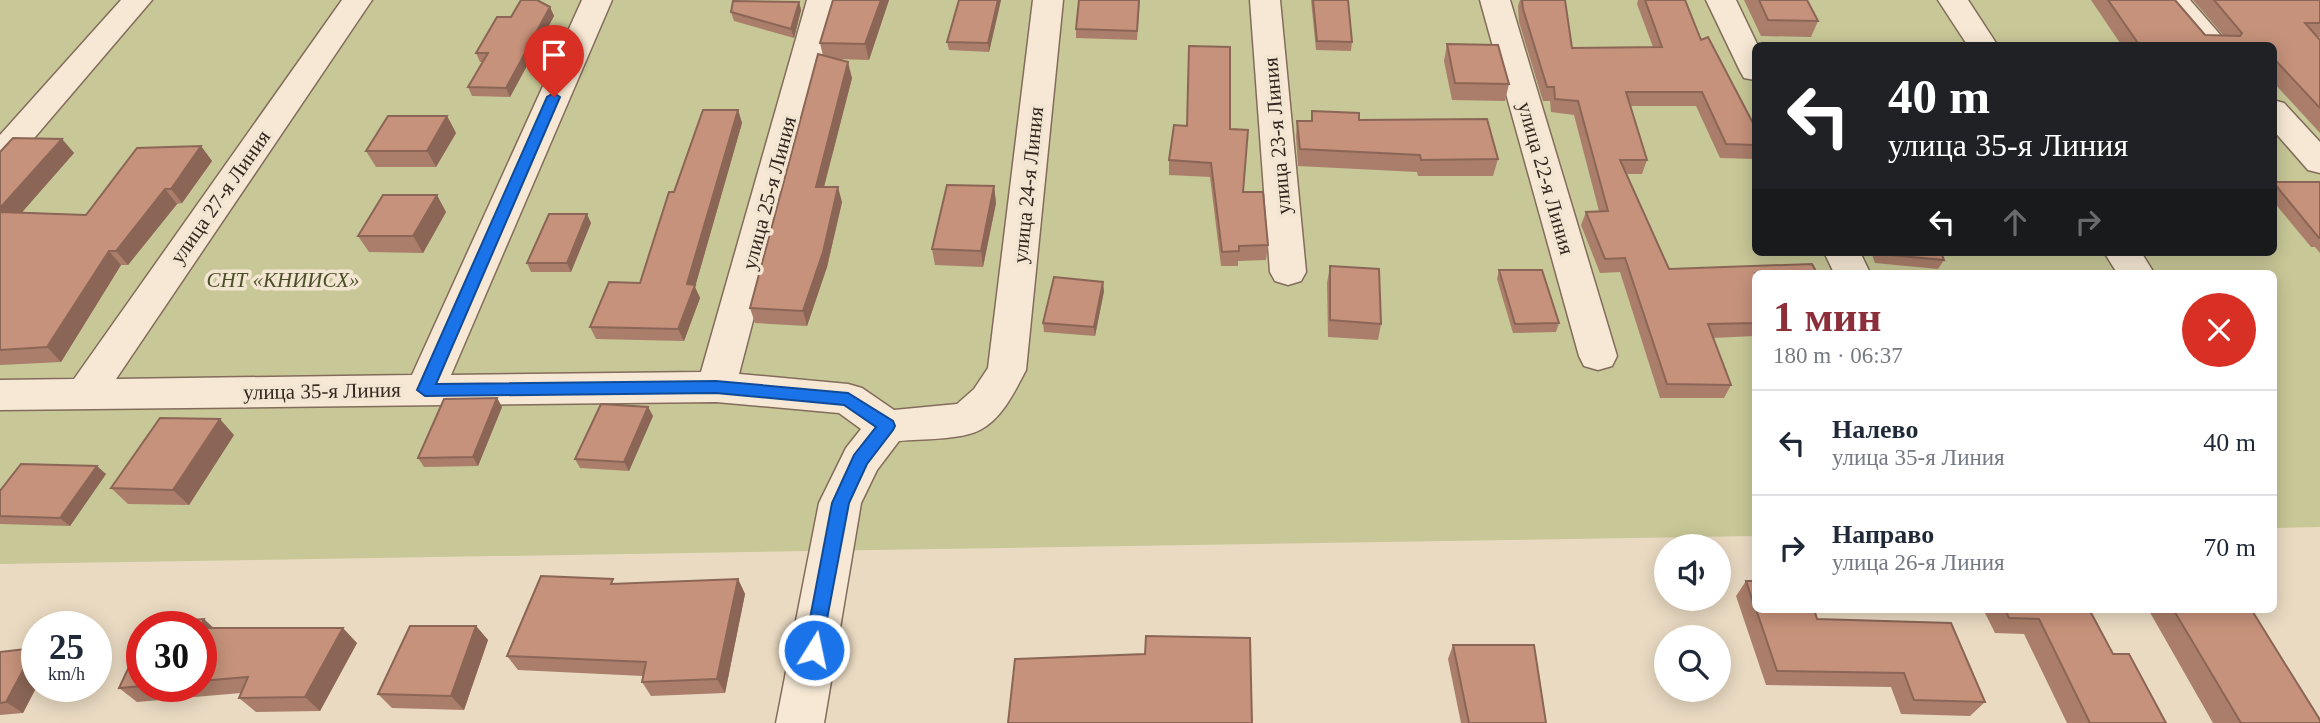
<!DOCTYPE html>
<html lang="ru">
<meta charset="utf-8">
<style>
:root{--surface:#fff;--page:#f6f6f7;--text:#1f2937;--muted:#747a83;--line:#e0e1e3;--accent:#8d2f3a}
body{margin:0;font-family:Georgia,serif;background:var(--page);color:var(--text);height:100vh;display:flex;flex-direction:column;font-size:26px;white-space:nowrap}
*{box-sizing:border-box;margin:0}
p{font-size:23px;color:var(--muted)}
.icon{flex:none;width:38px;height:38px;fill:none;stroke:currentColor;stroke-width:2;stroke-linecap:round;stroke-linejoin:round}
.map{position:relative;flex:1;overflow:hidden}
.details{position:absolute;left:1752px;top:270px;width:525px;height:343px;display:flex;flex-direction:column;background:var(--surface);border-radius:10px;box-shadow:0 4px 18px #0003}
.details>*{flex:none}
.guide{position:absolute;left:1752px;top:42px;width:525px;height:214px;border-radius:10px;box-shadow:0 4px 18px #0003;background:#202124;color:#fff;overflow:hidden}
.fabs{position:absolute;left:1654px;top:534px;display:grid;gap:14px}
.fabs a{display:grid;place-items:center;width:77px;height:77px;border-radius:50%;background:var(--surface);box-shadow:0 4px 18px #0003;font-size:35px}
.speed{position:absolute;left:21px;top:611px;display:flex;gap:14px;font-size:35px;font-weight:700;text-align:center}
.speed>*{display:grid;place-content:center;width:91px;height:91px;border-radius:50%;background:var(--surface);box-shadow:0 4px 18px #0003;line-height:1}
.speed small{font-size:18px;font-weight:400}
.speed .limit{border:10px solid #d22;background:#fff;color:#111}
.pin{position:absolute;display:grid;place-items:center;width:60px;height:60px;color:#fff;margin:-72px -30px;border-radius:50% 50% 50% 0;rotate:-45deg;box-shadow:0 0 7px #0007}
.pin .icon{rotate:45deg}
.me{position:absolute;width:77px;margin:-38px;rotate:10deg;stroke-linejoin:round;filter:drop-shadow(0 0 5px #0008)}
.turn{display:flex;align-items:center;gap:24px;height:147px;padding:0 21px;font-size:32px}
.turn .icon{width:91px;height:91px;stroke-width:2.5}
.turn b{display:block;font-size:49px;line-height:60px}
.lanes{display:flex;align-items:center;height:66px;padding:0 21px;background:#0003;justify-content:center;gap:35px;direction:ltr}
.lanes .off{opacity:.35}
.round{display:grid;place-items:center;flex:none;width:74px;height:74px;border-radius:37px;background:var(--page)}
.head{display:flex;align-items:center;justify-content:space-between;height:119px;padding:0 21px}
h1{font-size:42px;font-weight:800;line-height:52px;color:var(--accent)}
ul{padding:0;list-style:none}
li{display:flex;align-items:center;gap:21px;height:105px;padding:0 21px;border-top:2px solid var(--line)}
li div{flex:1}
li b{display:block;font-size:26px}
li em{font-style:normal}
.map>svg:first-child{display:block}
.green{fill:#c7c797;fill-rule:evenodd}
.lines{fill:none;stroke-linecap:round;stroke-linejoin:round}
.street-casing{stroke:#836c5b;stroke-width:3}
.street{fill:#f6e8d4;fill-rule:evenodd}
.wall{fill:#aa7e6a}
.shaded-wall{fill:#8b6656}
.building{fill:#c6927b;stroke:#8b6656;stroke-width:2}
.route{fill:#1a73e8;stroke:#114b97;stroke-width:2}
.labels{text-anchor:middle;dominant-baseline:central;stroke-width:7;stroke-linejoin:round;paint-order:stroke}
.street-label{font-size:21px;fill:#34261e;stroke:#f2e5d1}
.park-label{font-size:21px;font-style:italic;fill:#494e26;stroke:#f2e5d1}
</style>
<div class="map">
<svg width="2320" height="723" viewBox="0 0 2320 723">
<rect width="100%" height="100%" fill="#eadac2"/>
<!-- green -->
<path class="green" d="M 0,0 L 2320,0 L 2320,527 L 2273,528 L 2273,273 L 1755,273 L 1755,536 L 0,564 ZM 1755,46 L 2273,46 L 2273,252 L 1755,252 Z"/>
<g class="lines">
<!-- street casing -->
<g class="street-casing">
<path id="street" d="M 121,0 L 152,0 L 12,164 L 0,167 L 0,135 Z
M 342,0 L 372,0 L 116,379 L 412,375 L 582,0 L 612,0 L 451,375 L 701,372 L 807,0 L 837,0 L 739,374 L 848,384 L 862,388 L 894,410 L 957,404 L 974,389 L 988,368 L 1033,0 L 1063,0 L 1026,370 C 1015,391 1002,419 980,430 C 961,440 921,439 899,441 L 877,470 L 861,503 L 824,723 L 776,723 L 819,503 L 846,448 L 861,429 L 839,413 L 716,402 L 0,410 L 0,380 L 74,379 Z
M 1250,0 L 1280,0 L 1306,272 L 1301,281 L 1288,285 L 1275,281 L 1270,272 Z
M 1480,0 L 1510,0 L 1617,356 L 1612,366 L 1598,370 L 1584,366 L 1579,356 Z
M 1706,0 L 1736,0 L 1758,46 L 1755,46 L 1755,80 L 1744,78 L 1740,71 Z
M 1938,0 L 1968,0 L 1998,46 L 1968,46 Z
M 2159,0 L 2190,0 L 2230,46 L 2198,46 Z
M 2273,100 L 2284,103 L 2320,142 L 2320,173 L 2308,170 L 2273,130 Z
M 1824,252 L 1860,252 L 1870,273 L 1834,273 Z
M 2104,252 L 2141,252 L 2154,273 L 2117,273 Z"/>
</g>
<!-- street -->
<use href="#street" class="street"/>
</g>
<!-- wall -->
<path class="wall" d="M 889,0 L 869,60 L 837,59 L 852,78 L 824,187 L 842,202 L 827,267 L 807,326 L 755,323 L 750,308 L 823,56 L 820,43 Z
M 959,0 L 1001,0 L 989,52 L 949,50 L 947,42 Z
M 1140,0 L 1137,40 L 1076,38 L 1076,29 Z
M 1311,0 L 1348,0 L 1352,42 L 1351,51 L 1316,50 Z
M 1520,0 L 1565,0 L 1572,48 L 1653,47 L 1637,4 L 1638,0 L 1685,0 L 1701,40 L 1755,127 L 1755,159 L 1720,158 L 1696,106 L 1630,106 L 1647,160 L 1642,174 L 1626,174 L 1669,269 L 1755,273 L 1755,336 L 1713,338 L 1731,385 L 1724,398 L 1660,398 L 1620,272 L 1600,273 L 1581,225 L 1586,212 L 1599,211 L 1574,115 L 1551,112 L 1550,101 L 1543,101 L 1519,22 L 1518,6 Z
M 1744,0 L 1807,0 L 1818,21 L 1811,37 L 1761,36 Z
M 2091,0 L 2175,0 L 2205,35 L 2223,35 L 2193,0 L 2320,0 L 2320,37 L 2317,37 L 2320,40 L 2320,133 L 2273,82 L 2273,46 L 2122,46 Z
M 799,2 L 801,10 L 794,38 L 734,21 L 731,12 Z
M 550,7 L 554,16 L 510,97 L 472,96 L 468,87 L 483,62 L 480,62 L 476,53 L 511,17 Z
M 1447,44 L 1509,84 L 1505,101 L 1452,100 L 1444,61 Z
M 738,110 L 742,123 L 695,287 L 700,298 L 684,341 L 596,339 L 590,327 L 640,283 L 674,192 Z
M 1312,111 L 1359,120 L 1498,159 L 1493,176 L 1418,176 L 1417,172 L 1298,166 L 1296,137 L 1297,121 L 1311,121 Z
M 447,116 L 456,133 L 436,167 L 376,167 L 366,151 Z
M 1230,129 L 1243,192 L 1268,245 L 1266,260 L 1238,261 L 1238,266 L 1221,266 L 1210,177 L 1169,175 L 1169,160 Z
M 62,139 L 74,153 L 22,212 L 86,215 L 201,146 L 212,161 L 182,203 L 177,204 L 128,265 L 121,265 L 61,362 L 0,365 L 0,152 Z
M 2320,182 L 2320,253 L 2315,247 L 2311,247 L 2273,201 L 2273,183 Z
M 994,186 L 996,203 L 983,267 L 935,265 L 932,249 Z
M 446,212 L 423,253 L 369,252 L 358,236 Z
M 591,223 L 571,272 L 531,272 L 527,263 Z
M 1871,252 L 1941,252 L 1944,260 L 1938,269 L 1875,263 Z
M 1330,266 L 1381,324 L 1378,340 L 1328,337 L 1327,283 Z
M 1499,270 L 1559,323 L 1556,332 L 1513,333 L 1497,279 Z
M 1104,291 L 1095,336 L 1044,332 L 1043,323 Z
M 497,398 L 502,407 L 478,466 L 424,467 L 418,458 Z
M 648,407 L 653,416 L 629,471 L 580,468 L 575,459 Z
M 234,435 L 189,505 L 128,504 L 111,488 Z
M 106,474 L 70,526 L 0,524 L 0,491 Z
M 738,579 L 745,594 L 725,693 L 651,696 L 642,682 L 643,676 L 518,670 L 507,656 L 616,584 Z
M 1746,581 L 1817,619 L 1985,702 L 1970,716 L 1901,714 L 1891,687 L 1766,685 L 1736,596 Z
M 1983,609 L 2089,609 L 2113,654 L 2166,723 L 2067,723 L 2024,634 L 1995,633 Z
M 2148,609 L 2254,609 L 2252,611 L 2320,723 L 2213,723 Z
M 201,626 L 214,628 L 357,643 L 320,711 L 256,712 L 239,698 L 241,693 L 137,702 L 119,688 L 142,686 L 201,686 Z
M 476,626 L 488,640 L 464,710 L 392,708 L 378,694 Z
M 1453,645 L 1546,723 L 1461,723 L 1448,659 Z
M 35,648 L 37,650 L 37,686 L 23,713 L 0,715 L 0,652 Z"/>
<!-- shaded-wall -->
<path class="shaded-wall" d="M 881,0 L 889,0 L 869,60 L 865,44 Z
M 998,0 L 1001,0 L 989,52 L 988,43 Z
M 799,2 L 801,10 L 794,38 L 791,29 Z
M 550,7 L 554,16 L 510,97 L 506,88 Z
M 848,62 L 852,78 L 820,202 L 816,187 Z
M 738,110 L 742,123 L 695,287 L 700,298 L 684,341 L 678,329 L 687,284 Z
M 447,116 L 456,133 L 436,167 L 427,151 Z
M 62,139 L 74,153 L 10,226 L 0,216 L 0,208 Z
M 201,146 L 212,161 L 182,203 L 171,189 Z
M 994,186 L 996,203 L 983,267 L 981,251 Z
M 838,187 L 842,202 L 827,267 L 807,326 L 803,311 Z
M 165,189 L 177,204 L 128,265 L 116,251 Z
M 437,195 L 446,212 L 423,253 L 413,236 Z
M 587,214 L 591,223 L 571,272 L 567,263 Z
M 109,251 L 121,265 L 61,362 L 47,347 Z
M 1103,282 L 1104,291 L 1095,336 L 1094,327 Z
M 497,398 L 502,407 L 478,466 L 473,457 Z
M 648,407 L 653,416 L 629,471 L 624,462 Z
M 220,419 L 234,435 L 189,505 L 173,490 Z
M 97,466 L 106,474 L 70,526 L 60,518 Z
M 738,579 L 745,594 L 725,693 L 717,679 Z
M 204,619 L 220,634 L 201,629 L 201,626 Z
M 476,626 L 488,640 L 464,710 L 451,696 Z
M 343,628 L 357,643 L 320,711 L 305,697 Z
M 35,648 L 37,650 L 37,686 L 23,713 L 6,702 Z"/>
<!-- building -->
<path class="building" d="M 521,0 L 537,0 L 550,7 L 506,88 L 468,87 L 488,53 L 476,53 L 497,17 L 511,17 Z
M 833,0 L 881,0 L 865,44 L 820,43 Z
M 959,0 L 998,0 L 988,43 L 947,42 Z
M 1079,0 L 1139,0 L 1137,31 L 1076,29 Z
M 1313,0 L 1348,0 L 1352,42 L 1317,41 Z
M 1522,0 L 1565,0 L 1572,48 L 1662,47 L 1645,0 L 1685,0 L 1701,40 L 1708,37 L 1755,127 L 1755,145 L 1726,144 L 1702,92 L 1626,92 L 1647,160 L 1620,160 L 1669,269 L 1812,264 L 1817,273 L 1755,273 L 1755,323 L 1708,324 L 1731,385 L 1667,384 L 1625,258 L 1605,259 L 1586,212 L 1608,211 L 1578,101 L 1555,99 L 1554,87 L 1547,87 L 1523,9 Z
M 1759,0 L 1807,0 L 1818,21 L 1768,20 Z
M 2108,0 L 2175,0 L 2205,35 L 2240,36 L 2242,33 L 2214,0 L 2320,0 L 2320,23 L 2305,23 L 2320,40 L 2320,108 L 2277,62 L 2273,62 L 2273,46 L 2140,46 Z
M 733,1 L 799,2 L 791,29 L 731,12 Z
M 1447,44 L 1498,45 L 1509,84 L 1455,83 Z
M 1189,46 L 1230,47 L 1230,129 L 1248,130 L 1243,192 L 1263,192 L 1268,245 L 1239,246 L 1239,251 L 1222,252 L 1211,163 L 1169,160 L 1174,125 L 1187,126 Z
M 818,54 L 848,62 L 816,187 L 838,187 L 823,252 L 803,311 L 750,308 Z
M 703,110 L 738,110 L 687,284 L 695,285 L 678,329 L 590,327 L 609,282 L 640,283 L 669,192 L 674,192 Z
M 1312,111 L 1359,113 L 1359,120 L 1487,119 L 1498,159 L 1421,160 L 1420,155 L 1300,149 L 1297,121 L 1312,121 Z
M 388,116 L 447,116 L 427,151 L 366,151 Z
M 13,138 L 62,139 L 0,208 L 0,152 Z
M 201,146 L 171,189 L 165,189 L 116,251 L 109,251 L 47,347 L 0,350 L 0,212 L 86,215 L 137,148 Z
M 2273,182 L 2320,182 L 2320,238 L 2319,238 Z
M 947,185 L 994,186 L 981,251 L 932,249 Z
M 383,195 L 437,195 L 413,236 L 358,236 Z
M 549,214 L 587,214 L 567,263 L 527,263 Z
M 1880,252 L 1941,252 L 1944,260 L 1880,254 Z
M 1330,266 L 1379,269 L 1381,324 L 1330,320 Z
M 1499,270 L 1542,270 L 1559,323 L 1515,324 Z
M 1054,277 L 1103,282 L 1094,327 L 1043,323 Z
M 497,398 L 473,457 L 418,458 L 444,399 Z
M 601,404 L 648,407 L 624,462 L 575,459 Z
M 160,418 L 220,419 L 173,490 L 111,488 Z
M 21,464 L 97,466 L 60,518 L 0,516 L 0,491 Z
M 541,576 L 613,579 L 611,584 L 738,579 L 717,679 L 642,682 L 646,662 L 507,656 Z
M 1746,581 L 1755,581 L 1755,608 Z
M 1756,609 L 1814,609 L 1817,619 L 1951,623 L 1985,702 L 1914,700 L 1904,673 L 1777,671 Z
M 2005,609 L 2089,609 L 2113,654 L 2129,654 L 2166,723 L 2090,723 L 2039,619 L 2009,618 Z
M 2173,609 L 2251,609 L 2320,720 L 2320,723 L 2241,723 Z
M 204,619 L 201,626 L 148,626 L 149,623 Z
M 410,626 L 476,626 L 451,696 L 378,694 Z
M 201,628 L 343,628 L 305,697 L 239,698 L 248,677 L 201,681 Z
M 1146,636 L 1250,638 L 1252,723 L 1008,723 L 1015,659 L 1145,654 Z
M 142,639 L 142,686 L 119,688 Z
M 1453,645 L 1534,645 L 1546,723 L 1469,723 Z
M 35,648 L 6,702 L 0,703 L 0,652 Z"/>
<!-- route -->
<path class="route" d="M 554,93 L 560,97 L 436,384 L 716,381 L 848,393 L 893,421 L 895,426 L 893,430 L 867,464 L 849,503 L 820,656 L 814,658 L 807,656 L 804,650 L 832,503 L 854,455 L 876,427 L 844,405 L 716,393 L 425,396 L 417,390 L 547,97 Z"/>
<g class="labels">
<!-- street labels -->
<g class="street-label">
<text transform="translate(1277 136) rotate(-95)">улица 23-я Линия</text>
<text transform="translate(1546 178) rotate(74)">улица 22-я Линия</text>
<text transform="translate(1028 185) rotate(-84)">улица 24-я Линия</text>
<text transform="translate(769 193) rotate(-75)">улица 25-я Линия</text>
<text transform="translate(220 197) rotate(-55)">улица 27-я Линия</text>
<text transform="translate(322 391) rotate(-1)">улица 35-я Линия</text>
</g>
<!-- park labels -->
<g class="park-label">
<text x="283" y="280">СНТ «КНИИСХ»</text>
</g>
</g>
</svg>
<div class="fabs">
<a><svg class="icon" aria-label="sound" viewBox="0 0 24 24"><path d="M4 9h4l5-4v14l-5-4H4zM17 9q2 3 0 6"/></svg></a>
<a><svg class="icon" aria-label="search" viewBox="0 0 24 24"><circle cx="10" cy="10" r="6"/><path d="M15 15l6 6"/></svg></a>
</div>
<div class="speed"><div>25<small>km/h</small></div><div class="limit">30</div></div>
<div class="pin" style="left:554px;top:97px;background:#d93025"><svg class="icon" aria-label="arrive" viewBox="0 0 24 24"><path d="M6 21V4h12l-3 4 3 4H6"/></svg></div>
<svg class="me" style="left:814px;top:650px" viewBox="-20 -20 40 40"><circle r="17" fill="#1a73e8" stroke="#fff" stroke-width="3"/><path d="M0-11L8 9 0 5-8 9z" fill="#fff"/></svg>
<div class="guide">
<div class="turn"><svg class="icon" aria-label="left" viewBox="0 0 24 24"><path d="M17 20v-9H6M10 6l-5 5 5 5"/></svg><div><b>40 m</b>улица 35-я Линия</div></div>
<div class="lanes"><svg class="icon" aria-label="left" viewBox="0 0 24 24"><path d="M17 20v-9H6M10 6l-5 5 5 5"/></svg><svg class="icon off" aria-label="ahead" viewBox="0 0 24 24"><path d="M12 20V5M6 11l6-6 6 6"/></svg><svg class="icon off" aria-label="right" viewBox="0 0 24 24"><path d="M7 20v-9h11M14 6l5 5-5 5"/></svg></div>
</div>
<section class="details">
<div class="head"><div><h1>1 мин</h1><p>180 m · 06:37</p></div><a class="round" style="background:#d93025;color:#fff"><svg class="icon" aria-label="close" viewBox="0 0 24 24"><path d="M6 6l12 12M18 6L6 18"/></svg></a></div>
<ul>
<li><svg class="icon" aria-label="left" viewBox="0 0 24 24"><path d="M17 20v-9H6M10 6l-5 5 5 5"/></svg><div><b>Налево</b><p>улица 35-я Линия</p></div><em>40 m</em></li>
<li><svg class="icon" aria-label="right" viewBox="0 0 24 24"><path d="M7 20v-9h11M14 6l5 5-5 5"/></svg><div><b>Направо</b><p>улица 26-я Линия</p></div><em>70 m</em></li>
</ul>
</section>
</div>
